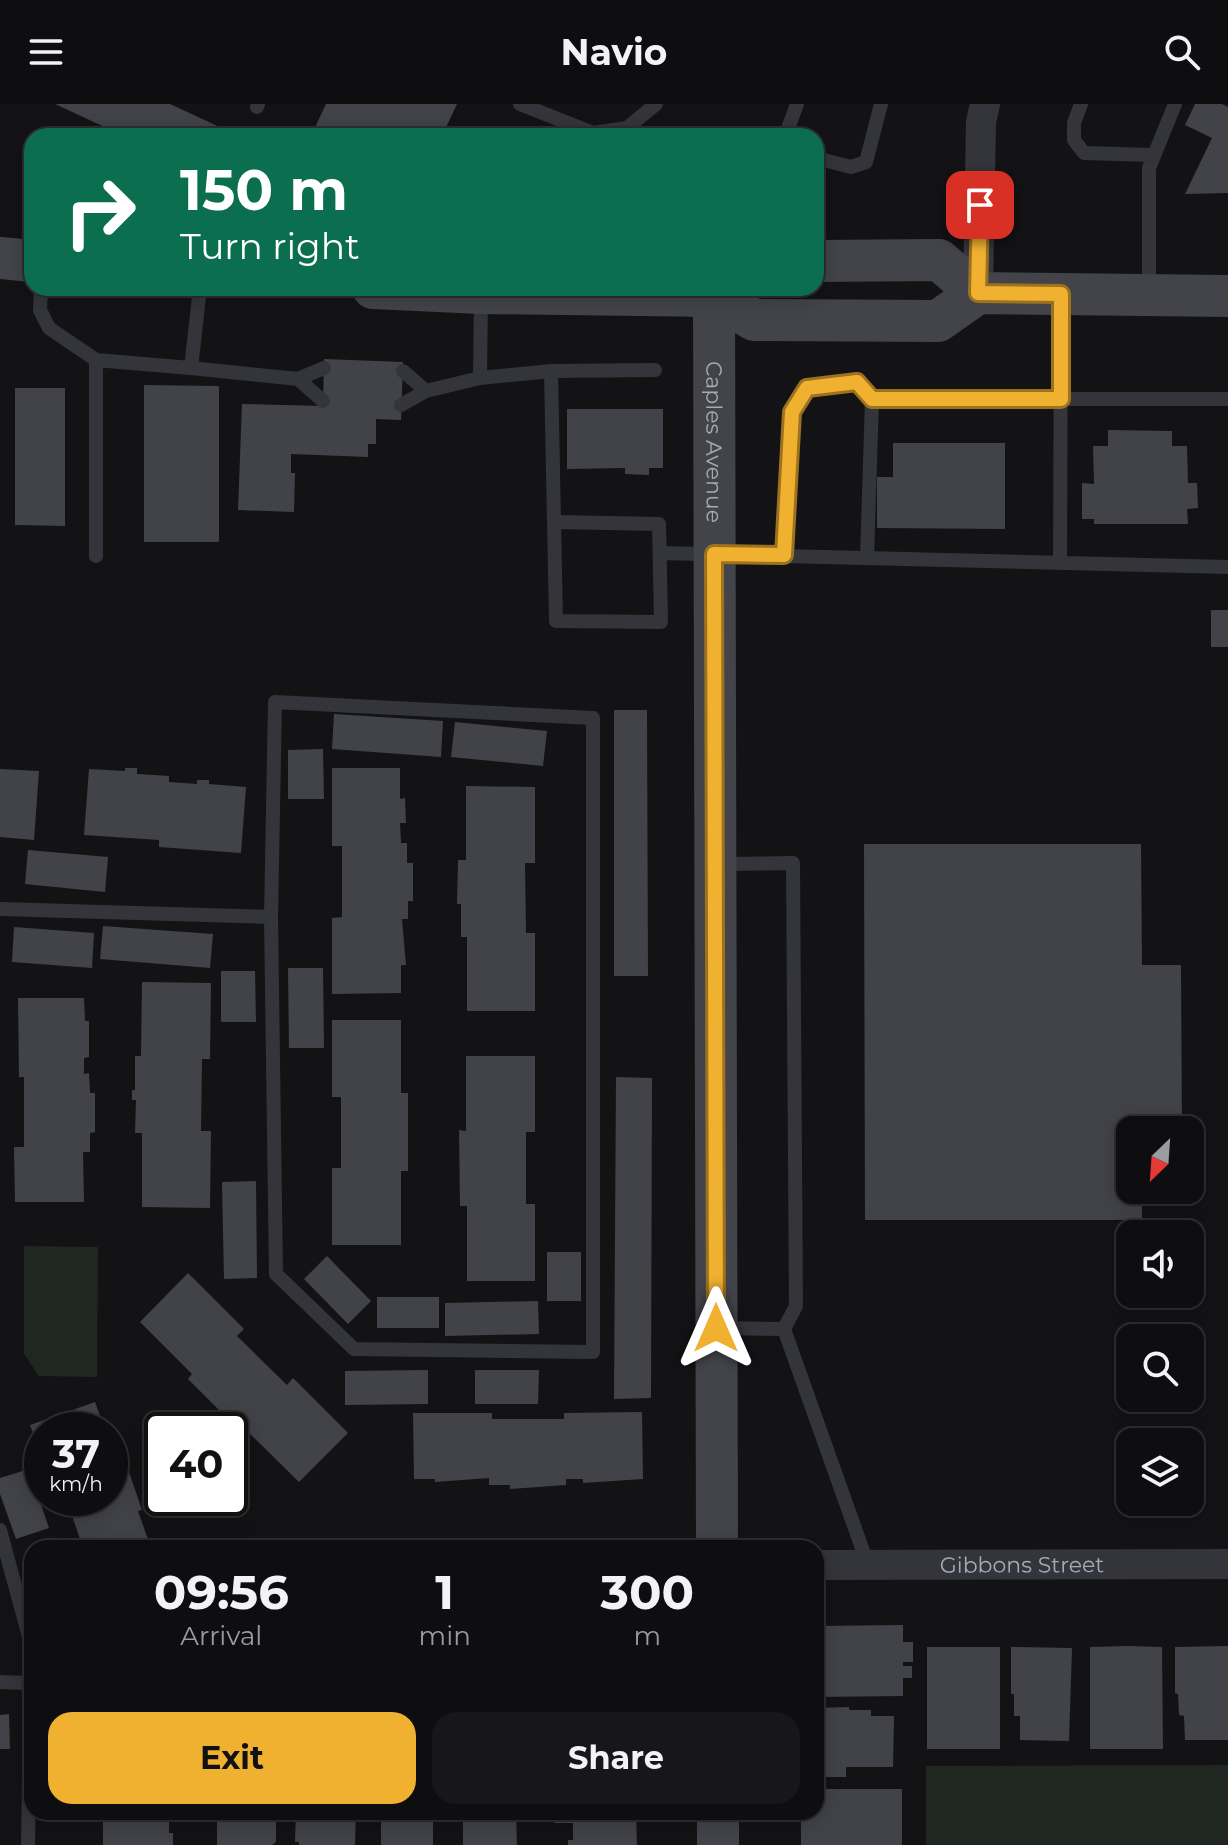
<!DOCTYPE html>
<style>
:root{--surface:#0e0e10;--page:#171719;--text:#f1f3f6;--muted:#9b9c9f;--line:#2e2e30;--accent:#f0b030}
body{margin:0;font-family:Montserrat,sans-serif;background:var(--page);color:var(--text);height:100vh;display:flex;flex-direction:column;font-size:30px;white-space:nowrap}
*{box-sizing:border-box;margin:0}
p{font-size:26px;color:var(--muted)}
.icon{flex:none;width:44px;height:44px;fill:none;stroke:currentColor;stroke-width:2;stroke-linecap:round;stroke-linejoin:round}
.map{position:relative;flex:1;overflow:hidden}
.panel{position:absolute;left:24px;top:1436px;width:800px;height:280px;display:flex;flex-direction:column;background:var(--surface);border-radius:24px;box-shadow:0 4px 20px #0003,0 0 0 2px var(--line)}
.panel>*{flex:none}
.hud{position:absolute;left:24px;top:24px;width:800px;height:168px;border-radius:24px;box-shadow:0 4px 20px #0003,0 0 0 2px var(--line);background:#0b6e4f;color:#fff;overflow:hidden}
.needle{width:52px;rotate:205deg}
.buttons{position:absolute;left:1116px;top:1012px;display:grid;gap:16px}
.buttons a{display:grid;place-items:center;width:88px;height:88px;border-radius:16px;background:var(--surface);box-shadow:0 4px 20px #0003,0 0 0 2px var(--line);font-size:40px}
.speed{position:absolute;left:24px;top:1308px;display:flex;gap:16px;font-size:40px;font-weight:700;text-align:center}
.speed>*{display:grid;place-content:center;width:104px;height:104px;border-radius:50%;background:var(--surface);box-shadow:0 4px 20px #0003,0 0 0 2px var(--line);line-height:1}
.speed small{font-size:20px;font-weight:400}
.speed .limit{border:4px solid #111;border-radius:12px;background:#fff;color:#111}
.pin{position:absolute;display:grid;place-items:center;width:68px;height:68px;color:#fff;margin:-34px;border-radius:16px;box-shadow:0 4px 12px #0006}
.me{position:absolute;width:88px;margin:-44px;rotate:0deg;stroke-linejoin:round;filter:drop-shadow(0 0 6px #0008)}
.turn{display:flex;align-items:center;gap:28px;height:168px;padding:0 24px;font-size:36px}
.turn .icon{width:104px;height:104px;stroke-width:2.5}
.turn b{display:block;font-size:56px;line-height:68px}
.eta{display:flex;justify-content:space-evenly;align-items:center;height:136px;text-align:center}
.eta b{font-size:48px;font-weight:700;line-height:56px}
.primary-button{display:flex;gap:16px;margin-top:auto;padding:16px 24px}
.primary-button a{flex:1;height:92px;border-radius:24px;background:var(--accent);color:#111;font-size:32px;font-weight:700;line-height:92px;text-align:center}
.primary-button a+a{background:var(--page);color:var(--text)}
header{display:flex;justify-content:space-between;align-items:center;height:104px;padding:0 24px;background:var(--surface);font-size:36px;font-weight:700}
.map>svg:first-child{display:block}
.green{fill:#1f2720}
.building{fill:#424348}
.lines{fill:none;stroke-linecap:round;stroke-linejoin:round}
.lane{stroke:#34353a;stroke-width:14}
.street{stroke:#34353a;stroke-width:30}
.secondary{stroke:#42444a;stroke-width:42}
.route-casing{stroke:#9c721f;stroke-width:20}
.route{stroke:#f0b030;stroke-width:14}
.labels{text-anchor:middle;dominant-baseline:central;stroke-width:6;stroke-linejoin:round;paint-order:stroke}
.street-label{font-size:22px;fill:#a5aab5;stroke:#0e0e10}
</style>
<header><svg class="icon" aria-label="menu" viewBox="0 0 24 24"><path d="M4 6h16M4 12h16M4 18h16"/></svg>Navio<svg class="icon" aria-label="search" viewBox="0 0 24 24"><circle cx="10" cy="10" r="6"/><path d="M15 15l6 6"/></svg></header>
<div class="map">
<svg width="1228" height="1741" viewBox="0 0 1228 1741">
<rect width="100%" height="100%" fill="#131315"/>
<!-- green -->
<path class="green" d="M 24,1142 L 98,1143 L 97,1273 L 39,1272 L 24,1250 Z
M 1228,1661 L 1228,1741 L 926,1741 L 926,1662 Z"/>
<!-- building -->
<path class="building" d="M 55,0 L 170,0 L 239,32 L 124,32 Z
M 326,0 L 457,0 L 442,32 L 311,32 Z
M 1195,0 L 1222,0 L 1228,3 L 1228,89 L 1185,90 L 1212,34 L 1185,21 Z
M 324,255 L 403,258 L 401,316 L 376,315 L 376,340 L 368,340 L 368,353 L 291,350 L 291,369 L 295,369 L 294,408 L 238,406 L 242,300 L 323,302 Z
M 144,281 L 219,282 L 219,438 L 144,438 Z
M 15,284 L 65,284 L 65,422 L 15,421 Z
M 567,305 L 663,305 L 663,364 L 649,364 L 649,371 L 625,370 L 625,364 L 567,365 Z
M 1108,326 L 1172,327 L 1172,342 L 1187,342 L 1188,379 L 1197,379 L 1198,404 L 1187,405 L 1188,420 L 1094,420 L 1094,415 L 1082,415 L 1082,379 L 1094,380 L 1093,342 L 1108,342 Z
M 893,339 L 1005,339 L 1005,425 L 877,424 L 877,373 L 893,373 Z
M 1211,506 L 1228,506 L 1228,543 L 1211,543 Z
M 614,606 L 647,606 L 648,872 L 614,872 Z
M 334,610 L 443,617 L 441,653 L 332,645 Z
M 455,618 L 547,627 L 543,662 L 451,653 Z
M 323,645 L 324,695 L 288,695 L 288,646 Z
M 125,664 L 137,664 L 137,670 L 169,672 L 169,678 L 197,680 L 197,676 L 209,676 L 209,680 L 246,683 L 241,749 L 159,743 L 159,736 L 84,731 L 89,665 L 125,667 Z
M 332,664 L 400,664 L 400,695 L 405,694 L 406,719 L 400,719 L 401,739 L 407,739 L 407,759 L 413,759 L 413,797 L 408,797 L 408,815 L 402,815 L 406,861 L 401,861 L 401,889 L 332,890 L 332,814 L 342,813 L 342,742 L 332,742 Z
M 0,665 L 39,667 L 34,736 L 0,733 Z
M 466,682 L 535,683 L 535,759 L 525,759 L 526,829 L 535,829 L 535,907 L 467,907 L 467,833 L 461,833 L 461,800 L 457,800 L 458,756 L 466,756 Z
M 864,740 L 1141,740 L 1142,861 L 1181,861 L 1182,1026 L 1130,1026 L 1130,1086 L 1142,1086 L 1142,1116 L 865,1116 Z
M 28,746 L 108,753 L 105,788 L 25,780 Z
M 103,822 L 213,830 L 210,864 L 100,855 Z
M 14,823 L 94,829 L 92,864 L 12,858 Z
M 288,864 L 323,864 L 324,944 L 289,944 Z
M 221,867 L 255,867 L 256,918 L 221,918 Z
M 142,878 L 211,879 L 210,955 L 202,955 L 201,1027 L 211,1027 L 210,1104 L 142,1103 L 142,1029 L 135,1029 L 136,996 L 132,996 L 132,986 L 135,986 L 135,952 L 141,952 Z
M 18,894 L 84,894 L 85,917 L 89,917 L 89,953 L 84,954 L 84,970 L 89,969 L 90,989 L 95,989 L 95,1028 L 90,1029 L 90,1048 L 83,1048 L 84,1098 L 15,1098 L 14,1043 L 24,1043 L 24,973 L 19,973 Z
M 332,916 L 401,916 L 401,989 L 408,989 L 408,1067 L 401,1067 L 401,1141 L 332,1141 L 332,1064 L 341,1064 L 341,993 L 332,993 Z
M 466,952 L 535,952 L 535,1028 L 526,1028 L 526,1100 L 535,1100 L 535,1177 L 467,1177 L 467,1102 L 460,1102 L 459,1026 L 466,1027 Z
M 616,973 L 652,974 L 651,1294 L 614,1295 Z
M 256,1077 L 257,1174 L 224,1175 L 222,1078 Z
M 547,1148 L 581,1148 L 581,1197 L 547,1197 Z
M 327,1152 L 371,1197 L 348,1220 L 304,1175 Z
M 188,1169 L 244,1225 L 237,1232 L 287,1281 L 293,1274 L 348,1329 L 299,1378 L 246,1326 L 242,1329 L 188,1275 L 192,1270 L 140,1218 Z
M 377,1193 L 439,1193 L 439,1224 L 377,1224 Z
M 538,1197 L 539,1230 L 445,1232 L 445,1199 Z
M 428,1266 L 428,1300 L 345,1301 L 345,1267 Z
M 475,1266 L 539,1266 L 538,1300 L 475,1300 Z
M 95,1298 L 105,1326 L 42,1326 L 42,1353 L 30,1321 Z
M 642,1308 L 643,1375 L 583,1379 L 583,1375 L 566,1375 L 566,1381 L 510,1385 L 510,1381 L 489,1381 L 489,1374 L 435,1378 L 435,1375 L 414,1375 L 413,1309 L 492,1309 L 492,1315 L 564,1315 L 564,1309 Z
M 110,1342 L 118,1363 L 126,1359 L 142,1406 L 138,1407 L 150,1441 L 145,1444 L 83,1444 L 66,1394 L 110,1394 Z
M 29,1365 L 49,1424 L 16,1435 L 0,1390 L 0,1374 Z
M 903,1521 L 903,1538 L 913,1538 L 913,1558 L 903,1558 L 903,1562 L 912,1562 L 912,1574 L 903,1574 L 903,1592 L 816,1593 L 816,1522 Z
M 1129,1542 L 1162,1543 L 1163,1645 L 1090,1645 L 1090,1543 Z
M 1228,1542 L 1228,1636 L 1185,1636 L 1184,1612 L 1179,1611 L 1178,1590 L 1175,1589 L 1175,1543 Z
M 927,1543 L 1000,1543 L 1000,1645 L 927,1645 Z
M 1011,1543 L 1072,1544 L 1069,1637 L 1020,1636 L 1020,1612 L 1014,1612 L 1014,1590 L 1011,1590 Z
M 849,1603 L 849,1606 L 871,1606 L 871,1612 L 894,1612 L 893,1663 L 846,1663 L 846,1673 L 816,1673 L 816,1604 Z
M 9,1610 L 10,1645 L 0,1645 L 0,1611 Z
M 816,1685 L 902,1685 L 902,1741 L 801,1741 L 801,1708 L 816,1708 Z
M 109,1708 L 175,1708 L 175,1712 L 169,1712 L 169,1729 L 173,1729 L 173,1741 L 103,1741 L 103,1710 Z
M 217,1708 L 276,1708 L 276,1738 L 272,1741 L 217,1741 Z
M 296,1708 L 356,1708 L 355,1741 L 299,1741 L 299,1738 L 295,1738 Z
M 381,1708 L 433,1708 L 433,1741 L 381,1741 Z
M 463,1708 L 516,1708 L 517,1741 L 463,1741 Z
M 552,1708 L 636,1708 L 637,1741 L 568,1741 L 568,1736 L 573,1736 L 573,1719 L 555,1719 L 552,1717 Z"/>
<g class="lines">
<!-- lane -->
<path class="lane" d="M 520,0 L 593,29 L 627,24 L 656,0
M 1081,0 L 1074,19 L 1074,36 L 1084,49 L 1153,51
M 257,3 L 258,0
M 792,32 L 789,22 L 797,0
M 816,54 L 851,63 L 866,58 L 881,0
M 41,184 L 40,206 L 49,224 L 96,256 L 191,264 L 200,184
M 1149,186 L 1149,64 L 1175,0
M 96,256 L 96,452
M 191,264 L 298,275 L 324,264
M 403,267 L 426,287 L 480,274 L 481,193
M 551,267 L 556,517 L 661,518 L 659,420 L 555,418
M 480,274 L 551,267 L 655,266
M 298,275 L 323,297
M 872,295 L 1228,295
M 401,301 L 426,287
M 660,449 L 1228,463
M 784,451 L 792,308 L 807,284 L 857,278 L 872,295 L 867,454
M 1060,459 L 1061,195
M 275,598 L 593,614 L 593,1248 L 354,1245 L 276,1170 L 271,813 Z
M 717,760 L 793,759 L 796,1202 L 784,1225 L 721,1224
M 0,805 L 271,813
M 784,1225 L 868,1461
M 0,1426 L 31,1540 L 28,1741
M 0,1578 L 30,1579"/>
<!-- street -->
<g class="street">
<path d="M 978,189 L 981,18 L 985,0"/>
<path id="s1" d="M 816,1461 L 1228,1460"/>
</g>
<!-- secondary -->
<g class="secondary">
<path d="M 0,154 L 32,157"/>
<path d="M 816,157 L 939,156 L 978,189"/>
<path d="M 373,184 L 481,189 L 714,192 L 754,216 L 938,217 L 978,189 L 1228,192"/>
<path id="s2" d="M 714,192 L 717,1444"/>
<path d="M 718,1708 L 718,1741"/>
</g>
</g>
<g class="lines">
<!-- route casing -->
<g class="route-casing">
<path id="route" d="M 716,1224 L 714,450 L 784,451 L 792,308 L 807,284 L 857,278 L 872,295 L 1061,295 L 1061,190 L 978,189 L 980,101"/>
</g>
<!-- route -->
<use href="#route" class="route"/>
</g>
<g class="labels">
<!-- street labels -->
<g class="street-label">
<text stroke="none"><textPath href="#s2" startOffset="146">Caples Avenue</textPath></text>
<text stroke="none"><textPath href="#s1" startOffset="206">Gibbons Street</textPath></text>
</g>
</g>
</svg>
<div class="buttons">
<a><svg class="needle" viewBox="-14 -14 28 28"><path d="M0-13l5 13h-10z" fill="#e53935"/><path d="M0 13l5-13h-10z" fill="#9b9c9f"/></svg></a>
<a><svg class="icon" aria-label="sound" viewBox="0 0 24 24"><path d="M4 9h4l5-4v14l-5-4H4zM17 9q2 3 0 6"/></svg></a>
<a><svg class="icon" aria-label="search" viewBox="0 0 24 24"><circle cx="10" cy="10" r="6"/><path d="M15 15l6 6"/></svg></a>
<a><svg class="icon" aria-label="layers" viewBox="0 0 24 24"><path d="M12 4l9 5-9 5-9-5zM3 14l9 5 9-5"/></svg></a>
</div>
<div class="speed"><div>37<small>km/h</small></div><div class="limit">40</div></div>
<div class="pin" style="left:980px;top:101px;background:#d93025"><svg class="icon" aria-label="arrive" viewBox="0 0 24 24"><path d="M6 21V4h12l-3 4 3 4H6"/></svg></div>
<svg class="me" style="left:716px;top:1224px" viewBox="-20 -20 40 40"><path d="M0-17L14 15 0 8-14 15z" fill="#f0b030" stroke="#fff" stroke-width="4"/></svg>
<div class="hud">
<div class="turn"><svg class="icon" aria-label="right" viewBox="0 0 24 24"><path d="M7 20v-9h11M14 6l5 5-5 5"/></svg><div><b>150 m</b>Turn right</div></div>
</div>
<section class="panel">
<div class="eta">
<div><b>09:56</b><p>Arrival</p></div>
<div><b>1</b><p>min</p></div>
<div><b>300</b><p>m</p></div>
</div>
<div class="primary-button"><a>Exit</a><a>Share</a></div>
</section>
</div>
